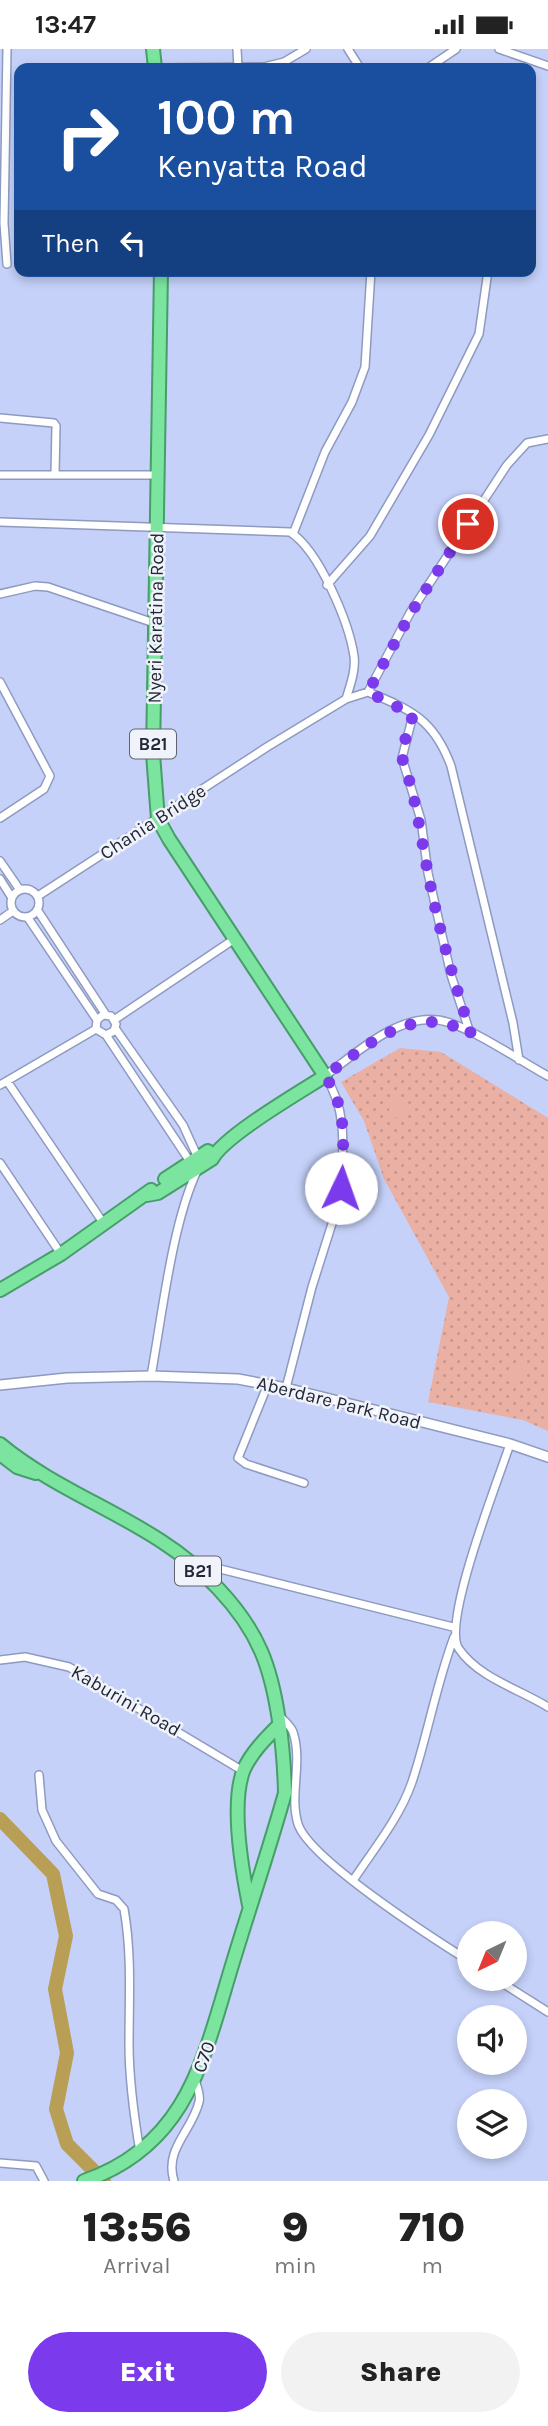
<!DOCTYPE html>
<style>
:root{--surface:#fff;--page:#f2f2f2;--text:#222;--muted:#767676;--accent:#7c3aed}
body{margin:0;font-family:Karla,sans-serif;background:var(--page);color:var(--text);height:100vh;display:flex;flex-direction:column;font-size:26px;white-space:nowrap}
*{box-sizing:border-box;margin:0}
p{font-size:23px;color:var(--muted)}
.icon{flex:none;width:38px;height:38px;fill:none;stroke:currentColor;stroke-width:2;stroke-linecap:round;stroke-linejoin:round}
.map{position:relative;height:2132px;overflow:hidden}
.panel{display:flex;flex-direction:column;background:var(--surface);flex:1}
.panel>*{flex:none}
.guide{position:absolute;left:14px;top:14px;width:522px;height:214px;border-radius:14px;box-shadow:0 4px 10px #0003;background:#1a4fa0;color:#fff;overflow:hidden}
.needle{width:46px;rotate:223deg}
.tools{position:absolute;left:457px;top:1872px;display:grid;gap:14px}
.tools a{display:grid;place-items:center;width:70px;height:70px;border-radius:50%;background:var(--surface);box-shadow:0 4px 10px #0003;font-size:35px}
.pin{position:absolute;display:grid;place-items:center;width:60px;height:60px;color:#fff;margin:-30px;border:4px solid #fff;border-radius:50%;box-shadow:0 2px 7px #0007}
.me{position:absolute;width:77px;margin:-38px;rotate:3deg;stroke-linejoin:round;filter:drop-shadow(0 0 5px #0008)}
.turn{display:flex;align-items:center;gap:24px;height:147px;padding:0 28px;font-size:32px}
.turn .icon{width:91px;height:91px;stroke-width:2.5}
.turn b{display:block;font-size:49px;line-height:60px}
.then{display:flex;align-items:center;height:66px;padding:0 28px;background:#0003;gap:14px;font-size:26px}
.eta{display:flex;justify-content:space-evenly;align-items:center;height:119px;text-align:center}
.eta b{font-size:42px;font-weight:800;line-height:49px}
.cta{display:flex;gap:14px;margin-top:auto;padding:14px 28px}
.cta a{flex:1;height:80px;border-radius:42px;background:var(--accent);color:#fff;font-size:28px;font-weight:800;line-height:80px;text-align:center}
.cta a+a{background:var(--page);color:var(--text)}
.status{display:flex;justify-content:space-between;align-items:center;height:49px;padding:0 35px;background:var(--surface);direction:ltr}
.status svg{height:19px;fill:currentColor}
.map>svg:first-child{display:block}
.grass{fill:url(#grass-dots)}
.pitch{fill:#ebb0a4}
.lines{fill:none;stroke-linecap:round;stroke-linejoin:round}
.river{stroke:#b89f55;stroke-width:14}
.minor-casing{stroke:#8e9abf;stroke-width:10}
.tertiary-casing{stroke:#8e9abf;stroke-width:12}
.trunk-casing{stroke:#469e69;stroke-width:16}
.minor{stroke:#fff;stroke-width:7}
.tertiary{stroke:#fff;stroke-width:9}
.trunk{stroke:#7be49e;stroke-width:12}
.route{stroke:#7c3aed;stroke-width:12;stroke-dasharray:0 21.6}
.labels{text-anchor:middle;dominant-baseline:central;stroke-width:5;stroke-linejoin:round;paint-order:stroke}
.shield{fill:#f1f3fb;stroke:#606471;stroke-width:2}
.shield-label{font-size:18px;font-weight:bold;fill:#222736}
.street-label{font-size:19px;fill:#222736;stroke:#f1f3fb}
</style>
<div class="status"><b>13:47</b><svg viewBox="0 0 49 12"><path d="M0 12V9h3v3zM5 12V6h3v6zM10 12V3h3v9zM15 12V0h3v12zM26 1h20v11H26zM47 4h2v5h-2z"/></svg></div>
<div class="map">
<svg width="548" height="2132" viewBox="0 0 548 2132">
<defs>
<pattern id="grass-dots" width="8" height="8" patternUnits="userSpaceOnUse" patternTransform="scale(1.75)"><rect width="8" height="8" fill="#ebb0a4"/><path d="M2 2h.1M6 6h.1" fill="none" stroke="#c9978e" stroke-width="1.8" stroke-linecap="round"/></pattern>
</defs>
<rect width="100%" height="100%" fill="#c5d1f9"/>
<!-- grass -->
<path class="grass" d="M 400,999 L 441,1003 L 548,1069 L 548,1382 L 523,1371 L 428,1353 L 449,1248 L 384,1130 L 364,1072 L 341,1033 Z"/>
<!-- pitch -->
<path class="pitch" d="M389 1060a9 9 0 1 1 18 0a9 9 0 1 1-18 0Z
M510 1323a8 8 0 1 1 16 0a8 8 0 1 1-16 0Z"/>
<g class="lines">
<!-- river -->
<path class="river" d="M 0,1770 L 53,1825 L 66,1887 L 55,1940 L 67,2004 L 56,2060 L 67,2095 L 104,2132"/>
<!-- minor casing -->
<g class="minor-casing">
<path id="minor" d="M 7,0 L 4,174 L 7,215
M 237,0 L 238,19
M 348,0 L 360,19
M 499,0 L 548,17
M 162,19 L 264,18 L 284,13 L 306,0
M 428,19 L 456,0
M 0,369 L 54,374 L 56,377 L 55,425
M 0,426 L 155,426
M 0,473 L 290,483 C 319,501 349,574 354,607 C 356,621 350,637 346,650
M 293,485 L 325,403 L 352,353 L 365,318 L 371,222
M 327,536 L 370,487 L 429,386 L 479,285 L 488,222
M 0,545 L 35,537 L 48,538 L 154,574
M 0,633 L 50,727 L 44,740 L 0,769
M 368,643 L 410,564 L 507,416 L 527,394 L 548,390
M 413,666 L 402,709 L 421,771 L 428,824 L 451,926 L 470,984
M 0,812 L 20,841
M 0,830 L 12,849
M11 854a14 14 0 1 1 28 0a14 14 0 1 1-28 0Z
M 38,847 L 267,698 L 346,650 L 368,643 C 412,661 434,671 451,717 L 513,974 L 519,1011
M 38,862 L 106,966
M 28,869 L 97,971
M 0,871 L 13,862
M 114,971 L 233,891
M 115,979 L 183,1076 L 199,1111
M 106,986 L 114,982 L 116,975 L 111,967 L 103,966 L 97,971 L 96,980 L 106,986 L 187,1108 L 190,1118
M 7,1032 L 104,1175
M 0,1036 L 96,980
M 0,1114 L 61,1205
M 341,1139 C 343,1100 348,1061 325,1027 C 355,1005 398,965 438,971 C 467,975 520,1012 548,1027
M 151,1327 C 162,1267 172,1175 197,1122
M 268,1335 L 238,1409 L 246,1415 L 304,1434
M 286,1339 L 312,1238 L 336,1162
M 510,1395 C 499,1429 441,1575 459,1600 C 479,1629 519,1640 548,1658
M 192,1513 L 453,1578
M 0,1611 L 25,1608 L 69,1618 L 243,1722
M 280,1667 C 284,1672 290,1676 293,1683 C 303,1713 289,1746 298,1775 C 309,1810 434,1890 469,1912
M 39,1726 L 42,1761 L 56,1792 L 98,1845 L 116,1851 L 124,1860 C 132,1905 129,1949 129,1995 C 129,2031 134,2067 140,2103
M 354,1830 C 374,1800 400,1768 412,1733 C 428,1685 436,1636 454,1588
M 496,1930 L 548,1963
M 0,2114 L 36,2117 L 44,2132
M 174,2132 C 164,2100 192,2082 199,2053 C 201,2047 197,2037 195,2031"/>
</g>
<!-- tertiary casing -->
<g class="tertiary-casing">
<path id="tertiary" d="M 0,1336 L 67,1329 L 151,1327 L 238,1330 L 286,1339 L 510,1395 L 548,1408"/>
</g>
<!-- trunk casing -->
<g class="trunk-casing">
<path id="trunk" d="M 153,0 L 155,19
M 165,1130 L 208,1102
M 147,1146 L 158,1144 L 212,1110 C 224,1087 300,1043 325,1027 L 169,790 L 158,770 L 153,705 L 161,222
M 0,1241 L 61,1205 L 151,1141
M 0,1395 C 48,1435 109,1458 161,1492 C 200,1517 242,1558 261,1602 C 278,1641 284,1702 285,1744 C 269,1801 250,1857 233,1913 C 204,2007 189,2096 84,2132
M 0,1405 L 17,1418 L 36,1424
M 249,1856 C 242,1821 230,1754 244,1720 C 252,1703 265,1690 278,1677"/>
</g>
<!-- minor -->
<use href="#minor" class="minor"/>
<!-- tertiary -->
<use href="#tertiary" class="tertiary"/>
<!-- trunk -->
<use href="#trunk" class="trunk"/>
</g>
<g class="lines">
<!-- route -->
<path class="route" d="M 341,1139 C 343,1100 349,1061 325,1027 C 370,994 415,952 471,985 C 454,932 438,878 428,824 C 420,784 416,747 402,709 L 402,701 L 413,666 L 368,643 L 411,564 L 468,475"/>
</g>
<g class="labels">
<!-- shield labels -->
<g class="shield">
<rect x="130" y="680.5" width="46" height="29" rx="5"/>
<rect x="175" y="1507.5" width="46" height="29" rx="5"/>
</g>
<g class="shield-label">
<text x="153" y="695">B21</text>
<text x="198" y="1522">B21</text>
</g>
<!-- street labels -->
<g class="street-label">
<text transform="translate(156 569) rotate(-89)">Nyeri Karatina Road</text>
<text transform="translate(153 773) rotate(-33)">Chania Bridge</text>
<text transform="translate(339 1354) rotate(14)">Aberdare Park Road</text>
<text transform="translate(126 1652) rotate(30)">Kaburini Road</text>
<text transform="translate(204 2008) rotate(-70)">C70</text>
</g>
</g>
</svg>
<div class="tools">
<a><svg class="needle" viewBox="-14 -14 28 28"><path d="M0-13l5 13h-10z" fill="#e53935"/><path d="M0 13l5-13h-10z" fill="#767676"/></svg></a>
<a><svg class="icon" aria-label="sound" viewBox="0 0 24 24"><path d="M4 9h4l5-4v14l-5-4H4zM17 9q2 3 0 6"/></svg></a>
<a><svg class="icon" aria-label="layers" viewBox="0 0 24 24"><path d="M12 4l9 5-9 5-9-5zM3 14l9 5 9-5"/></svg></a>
</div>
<div class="pin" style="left:468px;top:475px;background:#d93025"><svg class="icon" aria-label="arrive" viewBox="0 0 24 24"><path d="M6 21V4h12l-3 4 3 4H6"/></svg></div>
<svg class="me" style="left:341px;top:1139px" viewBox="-20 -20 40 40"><circle r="19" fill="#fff"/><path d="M0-13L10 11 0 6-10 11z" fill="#7c3aed"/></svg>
<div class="guide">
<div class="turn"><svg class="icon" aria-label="right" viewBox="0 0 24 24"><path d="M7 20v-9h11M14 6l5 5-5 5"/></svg><div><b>100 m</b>Kenyatta Road</div></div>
<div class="then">Then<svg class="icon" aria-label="left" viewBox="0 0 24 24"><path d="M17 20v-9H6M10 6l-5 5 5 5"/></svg></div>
</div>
</div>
<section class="panel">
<div class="eta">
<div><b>13:56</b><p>Arrival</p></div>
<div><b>9</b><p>min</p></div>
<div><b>710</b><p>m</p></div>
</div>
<div class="cta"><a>Exit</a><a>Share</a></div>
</section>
